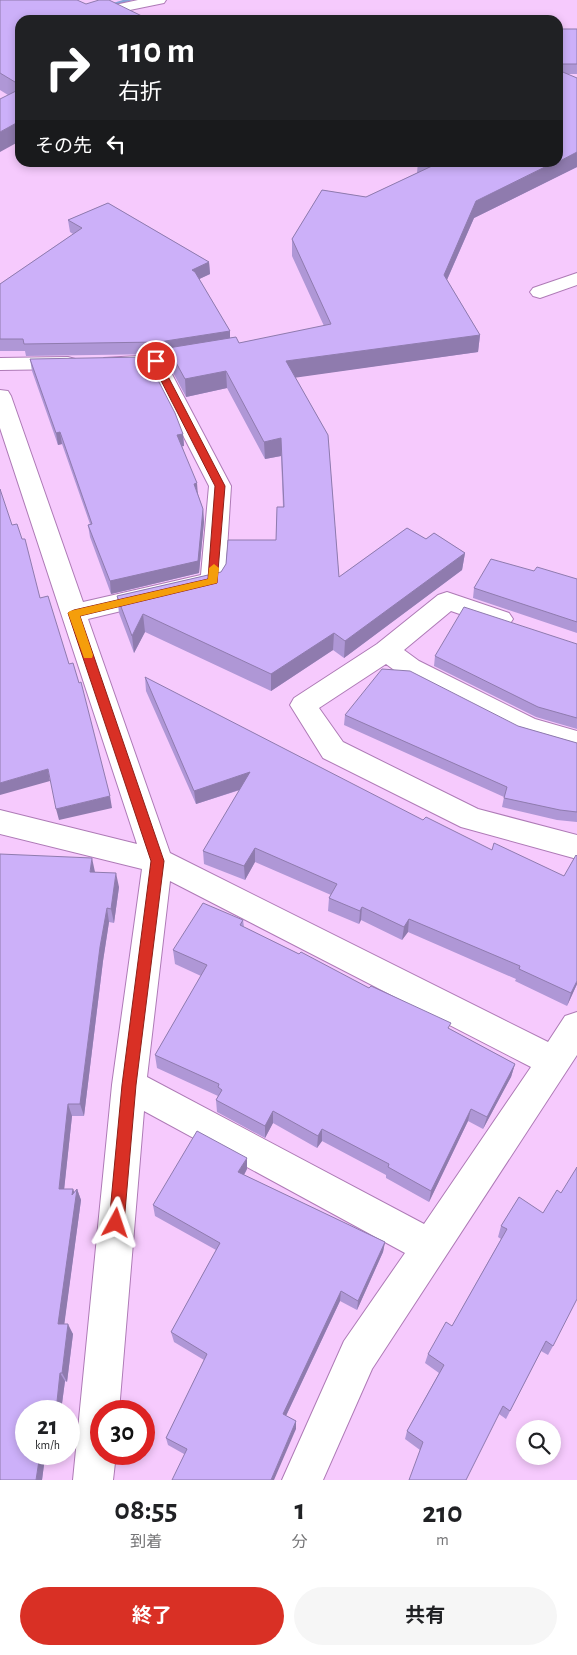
<!DOCTYPE html>
<html lang="ja">
<meta charset="utf-8">
<style>
:root{--surface:#fff;--page:#f6f6f6;--text:#202124;--muted:#757577;--accent:#d93025}
body{margin:0;font-family:"Alegreya Sans","Noto Sans JP",sans-serif;background:var(--page);color:var(--text);height:100vh;display:flex;flex-direction:column;font-size:19px;white-space:nowrap}
*{box-sizing:border-box;margin:0}
p{font-size:16px;color:var(--muted)}
.icon{flex:none;width:28px;height:28px;fill:none;stroke:currentColor;stroke-width:2;stroke-linecap:round;stroke-linejoin:round}
.map{position:relative;height:1480px;overflow:hidden}
.sheet{display:flex;flex-direction:column;background:var(--surface);flex:1}
.sheet>*{flex:none}
.top-card{position:absolute;left:15px;top:15px;width:548px;height:152px;border-radius:15px;box-shadow:0 2px 8px #0003;background:#202124;color:#fff;overflow:hidden}
.tools{position:absolute;left:516px;top:1420px;display:grid;gap:10px}
.tools a{display:grid;place-items:center;width:45px;height:45px;border-radius:50%;background:var(--surface);box-shadow:0 2px 8px #0003;font-size:25px}
.speed{position:absolute;left:15px;top:1400px;display:flex;gap:10px;font-size:25px;font-weight:700;text-align:center}
.speed>*{display:grid;place-content:center;width:65px;height:65px;border-radius:50%;background:var(--surface);box-shadow:0 2px 8px #0003;line-height:1}
.speed small{font-size:12px;font-weight:400}
.speed .limit{border:8px solid #d22;background:#fff;color:#111}
.pin{position:absolute;display:grid;place-items:center;width:42px;height:42px;color:#fff;margin:-21px;border:2px solid #fff;border-radius:50%;box-shadow:0 1px 5px #0007}
.me{position:absolute;width:55px;margin:-28px;rotate:5deg;stroke-linejoin:round;filter:drop-shadow(0 0 4px #0008)}
.turn{display:flex;align-items:center;gap:18px;height:105px;padding:0 20px;font-size:22px}
.turn .icon{width:65px;height:65px;stroke-width:2.5}
.turn b{display:block;font-size:35px;line-height:42px}
.then{display:flex;align-items:center;height:48px;padding:0 20px;background:#0003;gap:10px;font-size:19px}
.eta{display:flex;justify-content:space-evenly;align-items:center;height:85px;text-align:center}
.eta b{font-size:30px;font-weight:700;line-height:35px}
.cta{display:flex;gap:10px;margin-top:auto;padding:10px 20px}
.cta a{flex:1;height:58px;border-radius:30px;background:var(--accent);color:#fff;font-size:20px;font-weight:700;line-height:58px;text-align:center}
.cta a+a{background:var(--page);color:var(--text)}
.map>svg:first-child{display:block}
.lines{fill:none;stroke-linecap:round;stroke-linejoin:round}
.stream{fill:#84a2d8;fill-rule:evenodd}
.street-casing{stroke:#ae7ab6;stroke-width:2}
.street{fill:#fff;fill-rule:evenodd}
.wall{fill:#af97d6}
.shaded-wall{fill:#8f7bae}
.building{fill:#ccb0f9;stroke:#8f7bae}
.route{fill:#d93025;stroke:#8d1f18}
.slow{fill:#f59e0b}
</style>
<div class="map">
<svg width="577" height="1480" viewBox="0 0 577 1480">
<rect width="100%" height="100%" fill="#f6cafd"/>
<g class="lines">
<!-- stream -->
<path class="stream" d="M 123,0 L 133,0 L 103,9 L 100,7 Z"/>
<!-- street casing -->
<g class="street-casing">
<path id="street" d="M 138,0 L 166,0 L 164,3 L 120,12 L 115,11 L 113,8 L 115,5 Z
M 577,273 L 577,285 L 540,298 L 533,296 L 530,292 L 533,288 Z
M 155,355 L 162,357 L 165,361 L 231,486 L 225,581 L 222,587 L 213,589 L 88,619 L 170,853 L 548,1042 L 565,1016 L 577,1012 L 577,1055 L 372,1369 L 323,1480 L 282,1480 L 344,1341 L 405,1253 L 144,1111 L 119,1411 L 101,1411 L 101,1454 L 116,1454 L 113,1480 L 73,1480 L 112,1085 L 142,869 L 0,834 L 0,810 L 137,844 L 0,428 L 0,390 L 8,391 L 11,396 L 83,602 L 201,575 L 209,486 L 148,367 L 111,368 L 104,366 L 101,362 L 104,358 ZM 170,881 L 531,1067 L 424,1224 L 147,1077 Z
M 68,357 L 75,359 L 78,363 L 75,367 L 68,369 L 0,370 L 0,358 Z
M 447,592 L 509,613 L 513,619 L 509,625 L 500,628 L 451,611 L 404,650 L 419,661 L 535,719 L 577,731 L 577,753 L 516,734 L 401,675 L 386,664 L 319,708 L 343,742 L 478,809 L 577,835 L 577,859 L 461,827 L 323,758 L 290,705 L 294,698 L 377,644 L 438,595 Z"/>
</g>
<!-- street -->
<use href="#street" class="street"/>
</g>
<!-- wall -->
<path class="wall" d="M 0,0 L 86,4 L 109,0 L 20,20 L 20,141 L 8,95 L 0,90 Z
M 558,29 L 577,29 L 577,74 L 567,74 L 577,78 L 577,167 L 474,218 L 447,280 L 480,335 L 478,352 L 295,377 L 328,435 L 339,577 L 407,528 L 426,539 L 434,533 L 465,553 L 462,570 L 344,658 L 333,650 L 271,691 L 145,632 L 134,653 L 119,613 L 117,596 L 221,572 L 226,564 L 228,540 L 276,540 L 277,507 L 283,507 L 281,456 L 265,459 L 227,388 L 186,397 L 169,365 L 168,353 L 160,354 L 26,356 L 25,351 L 0,351 L 0,284 L 73,234 L 70,232 L 68,220 L 108,203 L 209,262 L 210,274 L 199,279 L 230,331 L 230,338 L 236,337 L 239,343 L 324,326 L 292,256 L 292,239 L 322,190 L 366,197 L 417,173 L 418,162 L 558,162 Z
M 30,359 L 183,434 L 184,446 L 182,446 L 203,509 L 204,522 L 199,573 L 111,594 L 90,537 L 88,525 L 90,524 L 62,444 L 58,445 L 32,371 Z
M 534,571 L 577,579 L 577,633 L 473,598 L 474,588 Z
M 577,644 L 577,729 L 536,717 L 434,666 L 435,656 Z
M 145,677 L 577,984 L 567,1006 L 515,981 L 516,979 L 408,932 L 402,940 L 361,920 L 359,924 L 328,911 L 329,898 L 331,895 L 255,862 L 245,880 L 204,864 L 203,851 L 240,790 L 196,804 L 146,691 Z
M 345,715 L 518,726 L 577,743 L 577,822 L 557,820 L 502,807 L 504,797 L 344,725 Z
M 95,872 L 119,887 L 114,923 L 109,922 L 103,961 L 84,1116 L 72,1116 L 64,1189 L 73,1189 L 74,1193 L 77,1189 L 81,1200 L 64,1324 L 73,1334 L 67,1382 L 65,1381 L 61,1411 L 26,1411 L 26,1454 L 57,1454 L 57,1457 L 45,1457 L 42,1480 L 0,1480 Z
M 243,920 L 244,927 L 369,988 L 450,1029 L 515,1064 L 511,1077 L 483,1129 L 468,1121 L 429,1202 L 386,1178 L 386,1175 L 322,1141 L 317,1148 L 273,1123 L 265,1138 L 217,1112 L 216,1100 L 218,1096 L 157,1068 L 155,1055 L 201,976 L 175,964 L 173,950 Z
M 247,1169 L 244,1175 L 385,1242 L 383,1252 L 357,1310 L 340,1301 L 286,1416 L 296,1421 L 296,1429 L 184,1454 L 168,1445 L 166,1438 L 204,1360 L 174,1342 L 171,1332 L 216,1250 L 155,1216 L 153,1205 Z
M 519,1197 L 553,1346 L 548,1355 L 541,1351 L 506,1419 L 499,1414 L 420,1450 L 405,1439 L 407,1431 L 439,1373 L 425,1363 L 428,1354 L 452,1326 L 501,1239 L 498,1237 L 501,1226 Z"/>
<!-- shaded-wall -->
<path class="shaded-wall" d="M 20,121 L 20,141 L 0,152 L 0,132 Z
M 577,152 L 577,167 L 474,218 L 442,291 L 444,275 L 476,201 L 555,162 L 558,162 Z
M 209,262 L 210,274 L 193,282 L 192,270 Z
M 230,331 L 230,343 L 168,348 L 168,353 L 160,354 L 159,342 Z
M 480,335 L 478,352 L 286,379 L 286,361 Z
M 226,371 L 227,388 L 186,397 L 185,379 Z
M 60,432 L 62,444 L 58,445 L 56,433 Z
M 183,434 L 184,446 L 178,447 L 177,435 Z
M 281,438 L 281,456 L 265,459 L 264,442 Z
M 197,483 L 198,496 L 194,484 Z
M 203,509 L 204,522 L 199,573 L 111,594 L 110,581 Z
M 465,553 L 462,570 L 344,658 L 345,641 Z
M 143,614 L 145,632 L 134,653 L 132,636 Z
M 334,633 L 333,650 L 271,691 L 271,674 Z
M 48,769 L 50,781 L 0,795 L 0,783 Z
M 250,772 L 251,786 L 196,804 L 194,791 Z
M 110,796 L 112,808 L 59,820 L 56,809 Z
M 255,848 L 255,862 L 245,880 L 244,866 Z
M 92,858 L 95,872 L 90,872 Z
M 116,873 L 119,887 L 114,923 L 111,909 Z
M 362,907 L 361,920 L 359,924 L 360,911 Z
M 107,908 L 109,922 L 103,961 L 84,1116 L 80,1104 L 100,947 Z
M 409,919 L 408,932 L 402,940 L 404,927 Z
M 577,981 L 577,984 L 567,1006 L 571,993 Z
M 515,1064 L 511,1077 L 483,1129 L 487,1117 Z
M 68,1104 L 72,1116 L 63,1200 L 59,1189 Z
M 471,1109 L 468,1121 L 429,1202 L 431,1191 Z
M 273,1111 L 273,1123 L 265,1138 L 265,1126 Z
M 322,1129 L 322,1141 L 317,1148 L 318,1136 Z
M 247,1158 L 247,1169 L 239,1184 L 238,1172 Z
M 73,1189 L 76,1197 L 77,1189 L 81,1200 L 63,1334 L 58,1324 Z
M 385,1242 L 383,1252 L 357,1310 L 358,1301 Z
M 341,1291 L 340,1301 L 283,1422 L 283,1414 Z
M 68,1324 L 73,1334 L 67,1382 L 62,1373 Z
M 60,1373 L 65,1381 L 61,1411 L 56,1411 Z
M 296,1421 L 296,1429 L 274,1480 L 271,1480 Z
M 40,1454 L 43,1454 L 45,1457 L 42,1480 L 36,1480 Z"/>
<!-- building -->
<path class="building" d="M 0,0 L 77,0 L 86,4 L 99,0 L 109,0 L 150,20 L 20,20 L 20,85 L 0,73 Z
M 558,29 L 577,29 L 577,64 L 558,64 Z
M 558,70 L 577,78 L 577,152 L 558,162 Z
M 20,89 L 20,121 L 0,132 L 0,99 Z
M 424,162 L 555,162 L 476,201 L 444,275 L 480,335 L 286,361 L 328,435 L 339,577 L 407,528 L 426,539 L 434,533 L 465,553 L 345,641 L 334,633 L 271,674 L 143,614 L 132,636 L 117,596 L 221,572 L 226,564 L 228,540 L 276,540 L 277,507 L 284,507 L 281,438 L 264,442 L 226,371 L 185,379 L 168,348 L 236,337 L 239,343 L 331,324 L 292,239 L 322,190 L 366,197 L 432,166 Z
M 108,203 L 209,262 L 192,270 L 195,272 L 230,331 L 159,342 L 24,344 L 23,339 L 0,339 L 0,284 L 82,228 L 68,220 Z
M 146,357 L 175,413 L 183,434 L 177,435 L 197,483 L 194,484 L 203,509 L 198,561 L 110,581 L 88,525 L 92,524 L 60,432 L 56,433 L 30,359 Z
M 0,489 L 12,525 L 17,524 L 22,539 L 25,539 L 40,598 L 48,596 L 69,664 L 73,663 L 79,683 L 81,682 L 110,796 L 56,809 L 48,769 L 0,783 Z
M 491,559 L 534,571 L 537,567 L 577,579 L 577,622 L 474,588 Z
M 464,607 L 577,644 L 577,718 L 538,707 L 435,656 Z
M 382,669 L 410,671 L 518,726 L 577,743 L 577,812 L 560,810 L 504,798 L 507,787 L 345,715 Z
M 145,677 L 423,820 L 426,817 L 492,850 L 494,843 L 564,876 L 576,855 L 577,856 L 577,981 L 571,993 L 519,969 L 520,966 L 409,919 L 404,927 L 362,907 L 360,911 L 329,898 L 337,884 L 255,848 L 244,866 L 203,851 L 250,772 L 194,791 Z
M 0,854 L 92,858 L 90,872 L 116,873 L 111,909 L 107,908 L 100,947 L 80,1104 L 68,1104 L 59,1189 L 73,1189 L 72,1195 L 77,1189 L 58,1324 L 68,1324 L 62,1373 L 60,1373 L 56,1411 L 26,1411 L 26,1454 L 40,1454 L 36,1480 L 0,1480 Z
M 203,903 L 243,920 L 240,925 L 299,954 L 301,952 L 369,988 L 371,986 L 451,1023 L 448,1028 L 515,1064 L 487,1117 L 471,1109 L 431,1191 L 388,1167 L 389,1164 L 322,1129 L 318,1136 L 273,1111 L 265,1126 L 216,1100 L 222,1090 L 218,1087 L 219,1084 L 155,1055 L 207,965 L 173,950 Z
M 197,1131 L 247,1158 L 238,1172 L 385,1242 L 358,1301 L 341,1291 L 283,1414 L 296,1421 L 271,1480 L 172,1480 L 187,1449 L 166,1438 L 207,1354 L 171,1332 L 220,1243 L 153,1205 Z
M 577,1167 L 577,1299 L 553,1346 L 546,1341 L 510,1411 L 503,1406 L 466,1480 L 409,1480 L 423,1442 L 407,1431 L 444,1365 L 428,1354 L 446,1322 L 452,1326 L 507,1229 L 501,1226 L 519,1197 L 543,1213 L 557,1190 L 561,1193 Z"/>
<!-- route -->
<path class="route" d="M 156,359 L 160,361 L 225,486 L 217,583 L 80,616 L 164,861 L 136,1085 L 124,1223 L 122,1228 L 116,1231 L 111,1228 L 109,1223 L 122,1085 L 151,861 L 68,613 L 74,610 L 208,579 L 215,486 L 151,361 Z"/>
<!-- slow -->
<path class="slow" d="M 214,564 L 219,568 L 217,583 L 80,616 L 93,655 L 92,658 L 84,658 L 68,613 L 70,611 L 208,579 L 209,568 Z"/>
</svg>
<div class="tools">
<a><svg class="icon" aria-label="search" viewBox="0 0 24 24"><circle cx="10" cy="10" r="6"/><path d="M15 15l6 6"/></svg></a>
</div>
<div class="speed"><div>21<small>km/h</small></div><div class="limit">30</div></div>
<div class="pin" style="left:156px;top:361px;background:#d93025"><svg class="icon" aria-label="arrive" viewBox="0 0 24 24"><path d="M6 21V4h12l-3 4 3 4H6"/></svg></div>
<svg class="me" style="left:116px;top:1223px" viewBox="-20 -20 40 40"><path d="M0-17L14 15 0 8-14 15z" fill="#d93025" stroke="#fff" stroke-width="4"/></svg>
<div class="top-card">
<div class="turn"><svg class="icon" aria-label="right" viewBox="0 0 24 24"><path d="M7 20v-9h11M14 6l5 5-5 5"/></svg><div><b>110 m</b>右折</div></div>
<div class="then">その先<svg class="icon" aria-label="left" viewBox="0 0 24 24"><path d="M17 20v-9H6M10 6l-5 5 5 5"/></svg></div>
</div>
</div>
<section class="sheet">
<div class="eta">
<div><b>08:55</b><p>到着</p></div>
<div><b>1</b><p>分</p></div>
<div><b>210</b><p>m</p></div>
</div>
<div class="cta"><a>終了</a><a>共有</a></div>
</section>
